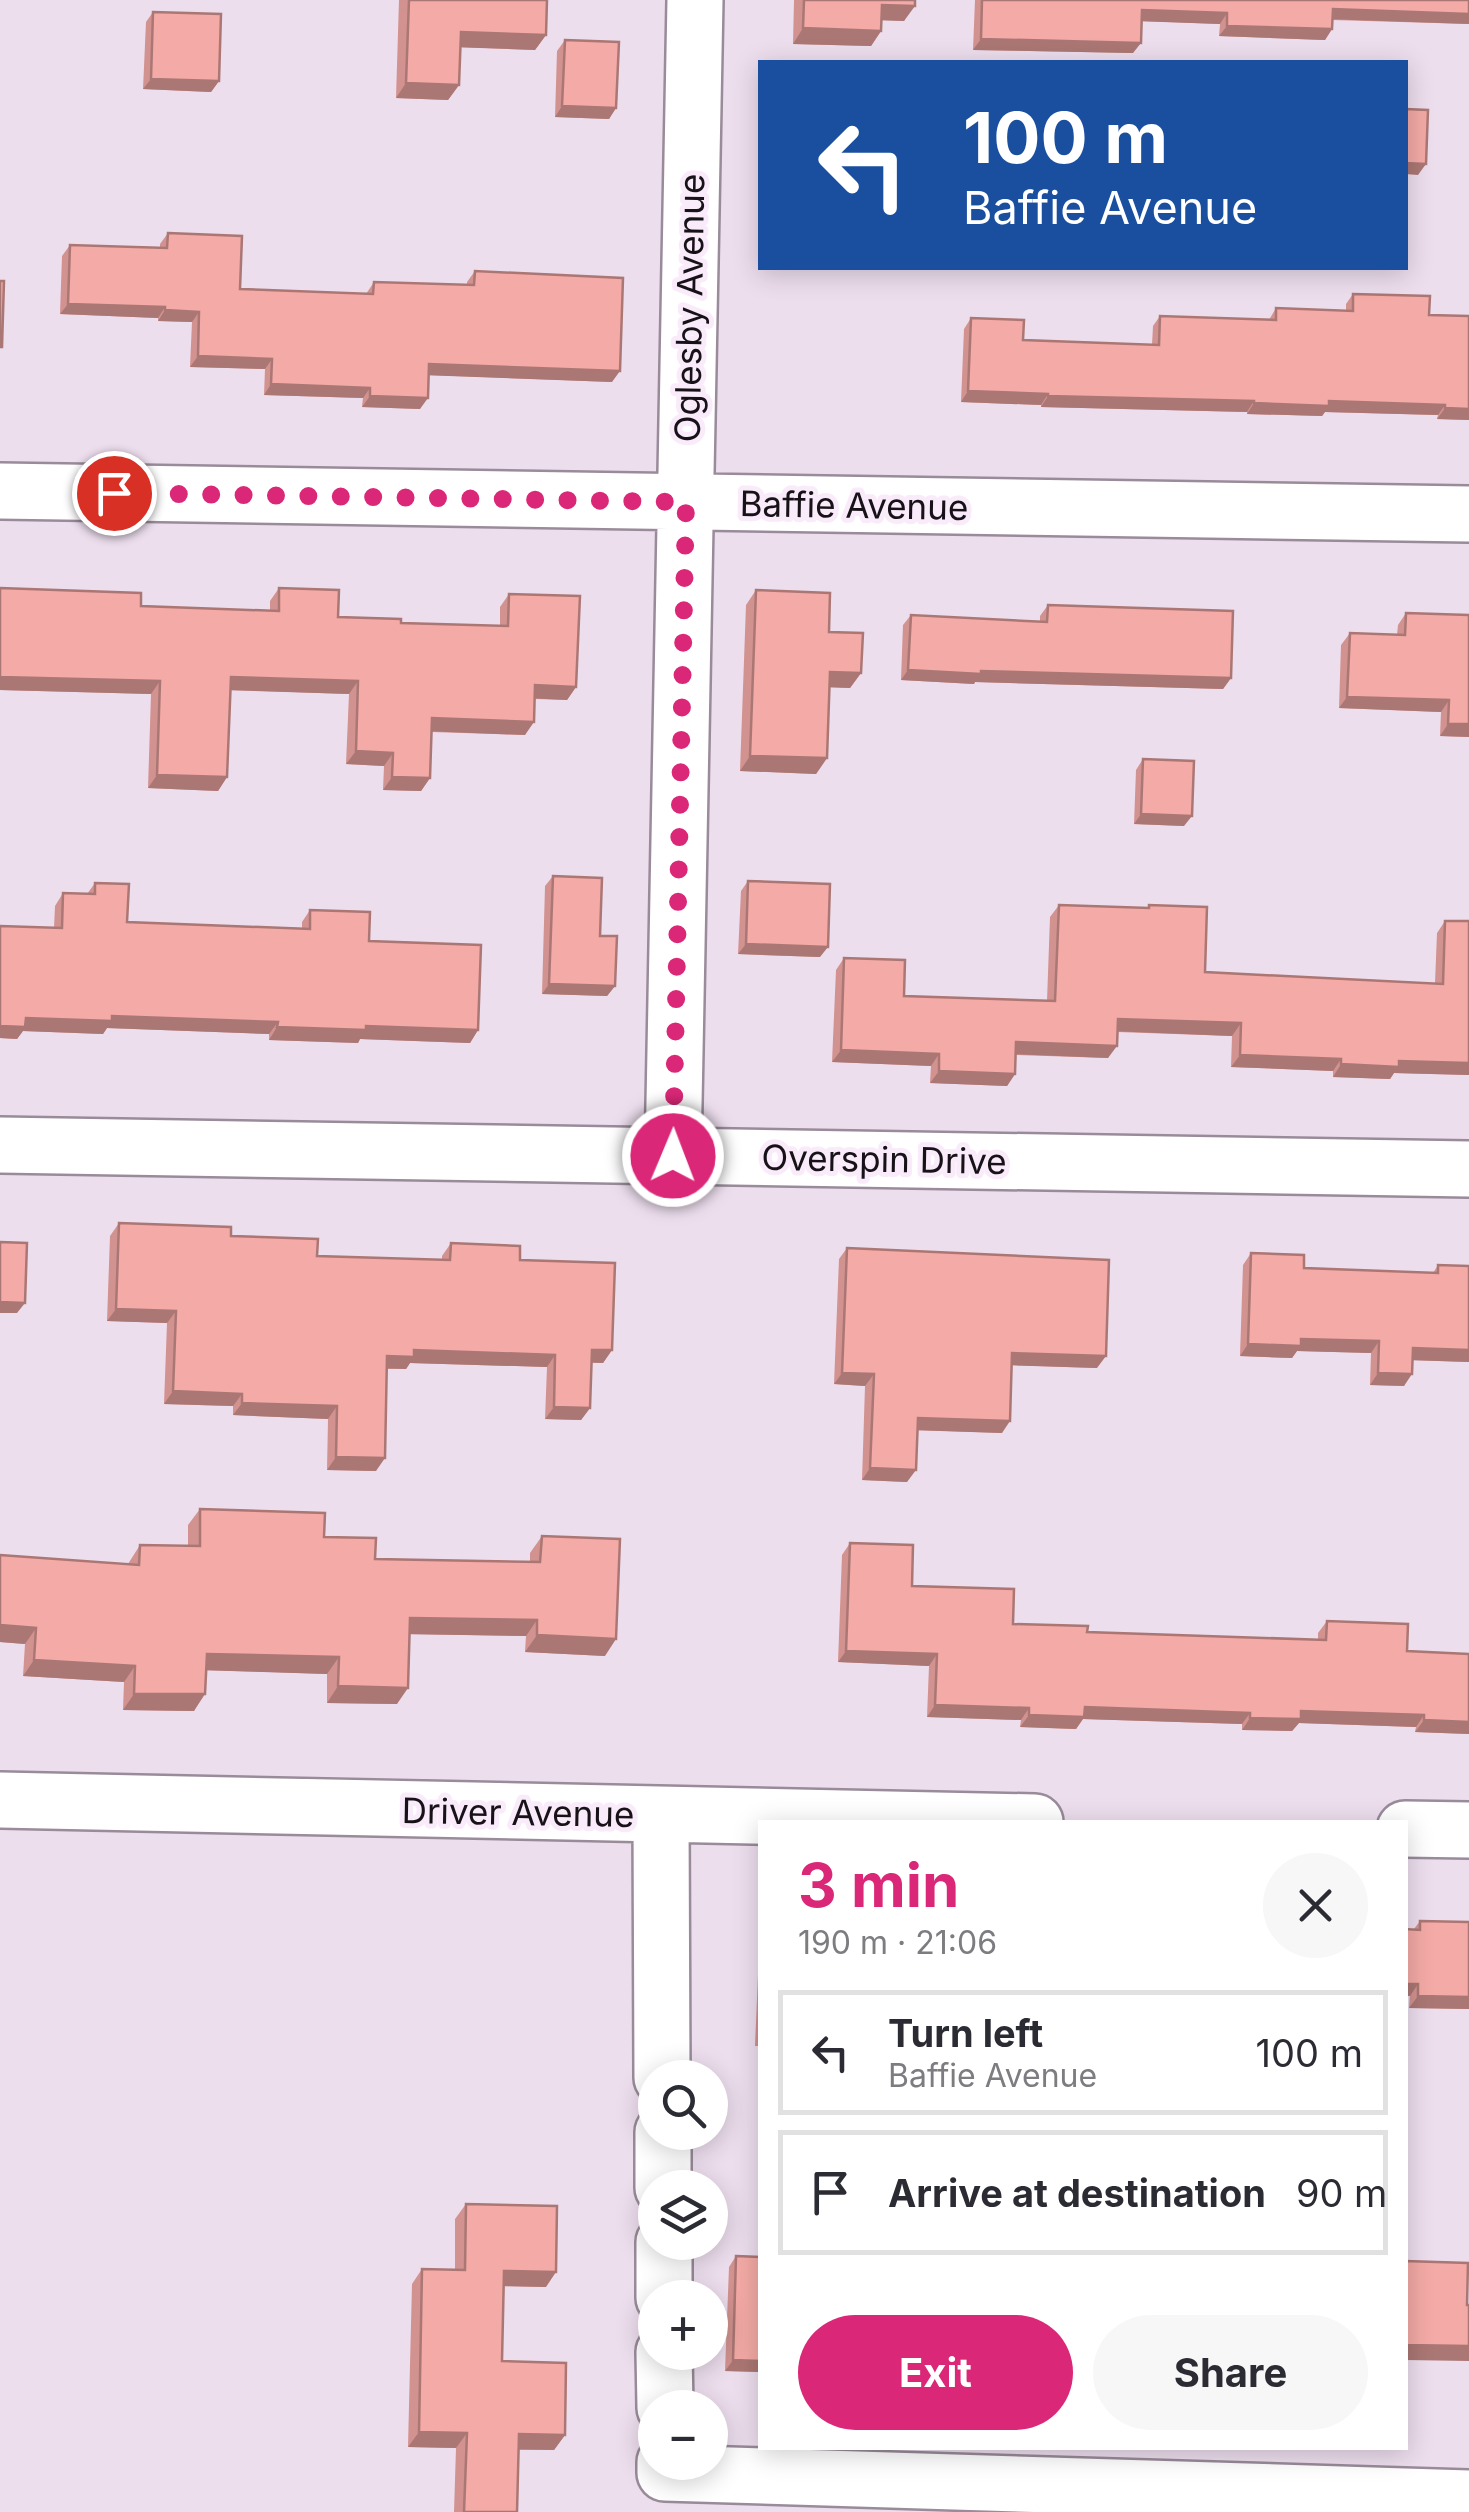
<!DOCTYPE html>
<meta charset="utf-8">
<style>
:root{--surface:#fff;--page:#f7f7f7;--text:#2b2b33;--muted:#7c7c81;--line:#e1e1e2;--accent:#db2777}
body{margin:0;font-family:Inter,sans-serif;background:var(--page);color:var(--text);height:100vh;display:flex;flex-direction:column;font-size:38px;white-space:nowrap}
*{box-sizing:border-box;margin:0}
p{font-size:32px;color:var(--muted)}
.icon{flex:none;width:55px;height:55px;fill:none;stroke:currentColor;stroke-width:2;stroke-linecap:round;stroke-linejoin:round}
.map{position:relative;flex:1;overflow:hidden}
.panel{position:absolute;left:758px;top:1820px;width:650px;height:630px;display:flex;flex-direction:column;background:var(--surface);border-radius:0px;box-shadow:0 5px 25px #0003}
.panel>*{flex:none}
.guide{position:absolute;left:758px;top:60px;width:650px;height:210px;border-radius:0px;box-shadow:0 5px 25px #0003;background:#1a4fa0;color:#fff;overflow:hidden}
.fabs{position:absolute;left:638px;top:2060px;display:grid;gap:20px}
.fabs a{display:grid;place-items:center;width:90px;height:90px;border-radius:50%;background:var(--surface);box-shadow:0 5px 25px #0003;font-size:50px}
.pin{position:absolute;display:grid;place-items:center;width:85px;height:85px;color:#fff;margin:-42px;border:5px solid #fff;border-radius:50%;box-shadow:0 2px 10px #0007}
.me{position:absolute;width:110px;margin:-55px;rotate:1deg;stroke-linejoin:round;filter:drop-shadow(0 0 8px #0008)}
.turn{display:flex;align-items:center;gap:35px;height:210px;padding:0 40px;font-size:45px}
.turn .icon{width:130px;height:130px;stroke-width:2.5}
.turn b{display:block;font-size:70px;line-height:85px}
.round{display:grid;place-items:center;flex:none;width:105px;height:105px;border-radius:52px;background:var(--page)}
.summary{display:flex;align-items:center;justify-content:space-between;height:170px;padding:0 40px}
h1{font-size:60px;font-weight:700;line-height:75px;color:var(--accent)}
.cta{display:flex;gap:20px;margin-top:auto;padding:20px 40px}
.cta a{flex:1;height:115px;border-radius:60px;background:var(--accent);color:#fff;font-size:40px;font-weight:700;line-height:115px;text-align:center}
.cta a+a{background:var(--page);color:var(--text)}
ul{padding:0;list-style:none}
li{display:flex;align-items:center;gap:30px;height:125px;margin:0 20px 15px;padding:0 20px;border:5px solid var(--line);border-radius:0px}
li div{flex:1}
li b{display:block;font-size:38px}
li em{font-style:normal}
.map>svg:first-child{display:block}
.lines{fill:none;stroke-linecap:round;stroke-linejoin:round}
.minor-casing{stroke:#998b99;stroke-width:60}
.minor{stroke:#fff;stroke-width:55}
.wall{fill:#d2928f}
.shaded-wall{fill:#ab7774}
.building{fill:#f4aaa6;stroke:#ab7774;stroke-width:2.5}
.route{stroke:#db2777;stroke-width:18;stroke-dasharray:0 32.4}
.labels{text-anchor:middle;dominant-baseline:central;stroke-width:10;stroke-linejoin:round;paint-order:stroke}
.street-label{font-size:35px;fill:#171217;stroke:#faebfb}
</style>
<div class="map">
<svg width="1469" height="2512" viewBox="0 0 1469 2512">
<rect width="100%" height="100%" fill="#eddeee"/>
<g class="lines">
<!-- minor casing -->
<g class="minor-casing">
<path id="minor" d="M 0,491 L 1469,514
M 0,1145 L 1469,1169
M 673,1156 L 695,0
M 0,1800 L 1035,1822
M 661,1816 L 662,2078
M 1405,1829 L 1469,1830
M 663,2132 L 663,2188
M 664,2242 L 664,2298
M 664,2352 L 665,2408
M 665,2462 L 665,2473 L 1469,2498"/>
</g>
<!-- minor -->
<use href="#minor" class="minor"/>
</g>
<!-- wall -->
<path class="wall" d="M 399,0 L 547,0 L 546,35 L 535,50 L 460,47 L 459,85 L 448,100 L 396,98 Z
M 794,0 L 915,0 L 904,21 L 882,20 L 881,31 L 871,46 L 793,44 Z
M 975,0 L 1469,0 L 1469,24 L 1332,20 L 1332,29 L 1325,40 L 1219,36 L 1220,24 L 1141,21 L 1133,53 L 973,50 Z
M 153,12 L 219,81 L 211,92 L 143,89 L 146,22 Z
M 565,40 L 616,108 L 609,119 L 555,117 L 557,51 Z
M 168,233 L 240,289 L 366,294 L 374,282 L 467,285 L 467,282 L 475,271 L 612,382 L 428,375 L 420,409 L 362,407 L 363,398 L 264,395 L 265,369 L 190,367 L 192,322 L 158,321 L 158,318 L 60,314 L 62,256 L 70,245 L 160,248 L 160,244 Z
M 1353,294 L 1429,315 L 1469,420 L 1437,419 L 1438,415 L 1325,412 L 1322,416 L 1247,414 L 1247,412 L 1041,407 L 1041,405 L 961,402 L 964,329 L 971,318 L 1023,340 L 1152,345 L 1153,326 L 1160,316 L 1269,320 L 1276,308 L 1346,311 L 1346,304 Z
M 0,588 L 141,606 L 270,611 L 270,601 L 279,588 L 338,617 L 401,623 L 500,626 L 500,607 L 509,594 L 576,687 L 567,700 L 535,699 L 525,735 L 431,732 L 430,778 L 421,791 L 383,790 L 384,766 L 346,764 L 349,694 L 230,690 L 227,777 L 218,791 L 148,788 L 151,694 L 0,690 Z
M 756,590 L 829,632 L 861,673 L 850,688 L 830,687 L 827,758 L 816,774 L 740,771 L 746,605 Z
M 1048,605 L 1231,678 L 1223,689 L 975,682 L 974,684 L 901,680 L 903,625 L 911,615 L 1040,622 L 1040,616 Z
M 1406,613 L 1469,615 L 1469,737 L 1440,736 L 1441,712 L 1339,708 L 1341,645 L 1350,633 L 1397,635 L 1398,625 Z
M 1143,759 L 1184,826 L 1134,824 L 1136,770 Z
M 553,876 L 600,936 L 615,986 L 607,996 L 542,994 L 545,886 Z
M 748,881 L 820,957 L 738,954 L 741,891 Z
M 95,883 L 127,922 L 302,928 L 302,922 L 310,910 L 369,941 L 478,1030 L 470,1043 L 360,1039 L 358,1043 L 269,1040 L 269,1034 L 107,1028 L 103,1034 L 23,1031 L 17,1039 L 0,1038 L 0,926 L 54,928 L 55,906 L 63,893 L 87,894 Z
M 1059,905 L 1147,908 L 1149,905 L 1205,972 L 1435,983 L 1437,933 L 1445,921 L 1469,921 L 1469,1075 L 1394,1073 L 1390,1079 L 1333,1077 L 1333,1071 L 1231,1067 L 1232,1036 L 1117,1032 L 1108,1058 L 1016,1055 L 1015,1074 L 1007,1086 L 930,1083 L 931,1066 L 832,1062 L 836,970 L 844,958 L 904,996 L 1047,1001 L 1050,917 Z
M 119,1223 L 231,1236 L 317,1256 L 442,1260 L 442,1256 L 451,1243 L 520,1260 L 612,1350 L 603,1363 L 591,1363 L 590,1408 L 581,1420 L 545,1419 L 547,1367 L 410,1363 L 406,1369 L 386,1369 L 376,1471 L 327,1470 L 328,1419 L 233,1415 L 233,1406 L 164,1404 L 167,1323 L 107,1321 L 110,1236 Z
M 847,1248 L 1097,1368 L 1012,1365 L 1002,1433 L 917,1430 L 907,1482 L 862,1480 L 865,1386 L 834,1384 L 839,1259 Z
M 1251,1253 L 1304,1268 L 1433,1273 L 1438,1265 L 1469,1266 L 1469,1362 L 1413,1360 L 1404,1386 L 1370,1385 L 1371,1353 L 1297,1351 L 1292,1358 L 1240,1356 L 1243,1265 Z
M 200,1509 L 324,1537 L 375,1559 L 530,1562 L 530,1553 L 542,1536 L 605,1656 L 525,1652 L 526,1636 L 410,1634 L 397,1704 L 327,1703 L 327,1674 L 206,1670 L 194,1711 L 123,1710 L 124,1682 L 23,1676 L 25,1644 L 0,1642 L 0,1555 L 128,1564 L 140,1545 L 188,1546 L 188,1525 Z
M 850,1543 L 912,1586 L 1013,1624 L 1087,1632 L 1318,1640 L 1318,1633 L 1327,1621 L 1407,1651 L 1469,1654 L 1469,1734 L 1415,1732 L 1416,1727 L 1299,1723 L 1292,1731 L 1242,1730 L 1242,1724 L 1083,1719 L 1076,1729 L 1020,1727 L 1021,1720 L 927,1717 L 929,1666 L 838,1662 L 842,1555 Z
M 1420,1921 L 1469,1922 L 1469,2009 L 1409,2008 L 1414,1929 Z
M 760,1926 L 760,2046 L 755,2046 Z
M 466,2204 L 546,2287 L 504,2286 L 502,2361 L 565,2435 L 554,2450 L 519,2450 L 517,2512 L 454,2512 L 456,2448 L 408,2447 L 412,2284 L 422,2269 L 455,2270 L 455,2219 Z
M 736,2256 L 760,2257 L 760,2372 L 725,2371 L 729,2267 Z"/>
<!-- shaded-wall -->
<path class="shaded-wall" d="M 882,5 L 915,6 L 904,21 L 872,20 Z
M 1333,9 L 1469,14 L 1469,24 L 1325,19 Z
M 1142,10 L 1227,13 L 1220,24 L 1134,21 Z
M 1227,26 L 1332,29 L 1325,40 L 1219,36 Z
M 803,28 L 881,31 L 871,46 L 793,44 Z
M 461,32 L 546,35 L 535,50 L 450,47 Z
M 981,39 L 1141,43 L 1133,53 L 973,50 Z
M 151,79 L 219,81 L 211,92 L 143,89 Z
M 406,83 L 459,85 L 448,100 L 396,98 Z
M 562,106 L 616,108 L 609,119 L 555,117 Z
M 1405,163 L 1426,164 L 1418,175 L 1405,174 Z
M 68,304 L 165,307 L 158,318 L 60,314 Z
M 165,310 L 199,312 L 192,322 L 158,321 Z
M 198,356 L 272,359 L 265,369 L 190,367 Z
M 429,364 L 620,371 L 612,382 L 421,375 Z
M 271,384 L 370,388 L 363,398 L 264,395 Z
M 968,391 L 1048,394 L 1041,405 L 961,402 Z
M 370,396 L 428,398 L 420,409 L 362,407 Z
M 1048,396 L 1254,401 L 1247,412 L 1041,407 Z
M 1329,401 L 1445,405 L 1438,415 L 1325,412 L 1322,416 L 1247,414 L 1254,403 Z
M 1445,408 L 1469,409 L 1469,420 L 1437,419 Z
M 908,670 L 1231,678 L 1223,689 L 975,682 L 974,684 L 901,680 Z
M 830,672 L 861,673 L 850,688 L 819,687 Z
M 0,677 L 160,681 L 151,694 L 0,690 Z
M 231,677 L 358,681 L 349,694 L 222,690 Z
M 535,685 L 576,687 L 567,700 L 526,698 Z
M 1347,697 L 1449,700 L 1441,712 L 1339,708 Z
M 432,718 L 534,722 L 525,735 L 423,731 Z
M 1448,724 L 1469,724 L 1469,737 L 1440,736 Z
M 356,751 L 393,753 L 384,766 L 346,764 Z
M 750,756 L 827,758 L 816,774 L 740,771 Z
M 157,775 L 227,777 L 218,791 L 148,788 Z
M 392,777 L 430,778 L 421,791 L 383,790 Z
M 1141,814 L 1192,816 L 1184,826 L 1134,824 Z
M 746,944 L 828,947 L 820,957 L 738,954 Z
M 549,984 L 615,986 L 607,996 L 542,994 Z
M 112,1016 L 278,1022 L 269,1034 L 107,1028 L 103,1034 L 23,1031 L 17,1039 L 0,1038 L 0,1026 L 26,1018 Z
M 1118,1019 L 1241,1023 L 1232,1036 L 1109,1031 Z
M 366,1026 L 478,1030 L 470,1043 L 360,1039 L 358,1043 L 269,1040 L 277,1027 Z
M 1016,1042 L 1117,1046 L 1108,1058 L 1008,1054 Z
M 841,1050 L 939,1054 L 931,1066 L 832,1062 Z
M 1240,1055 L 1341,1059 L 1333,1071 L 1231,1067 Z
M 1399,1061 L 1469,1063 L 1469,1075 L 1394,1073 L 1390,1079 L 1333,1077 L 1341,1064 Z
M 939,1071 L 1015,1074 L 1007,1086 L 930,1083 Z
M 0,1302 L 25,1303 L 17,1313 L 0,1313 Z
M 116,1309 L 176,1311 L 167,1323 L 107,1321 Z
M 1301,1339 L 1379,1341 L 1371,1353 L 1297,1351 L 1292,1358 L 1240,1356 L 1248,1344 Z
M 1413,1348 L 1469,1350 L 1469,1362 L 1405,1360 Z
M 414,1350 L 555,1355 L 547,1367 L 410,1363 L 406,1369 L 378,1368 L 387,1356 Z
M 592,1350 L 612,1350 L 603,1363 L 583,1362 Z
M 1012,1353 L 1106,1356 L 1097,1368 L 1004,1365 Z
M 842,1373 L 874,1374 L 865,1386 L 834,1384 Z
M 1378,1373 L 1412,1374 L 1404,1386 L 1370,1385 Z
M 173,1391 L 242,1394 L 233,1406 L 164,1404 Z
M 242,1403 L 337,1406 L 328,1419 L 233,1415 Z
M 554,1407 L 590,1408 L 581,1420 L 545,1419 Z
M 918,1418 L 1010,1421 L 1002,1433 L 909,1430 Z
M 336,1457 L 385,1458 L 376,1471 L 327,1470 Z
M 870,1468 L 916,1470 L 907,1482 L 862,1480 Z
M 410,1618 L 537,1620 L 526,1636 L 398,1634 Z
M 0,1625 L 36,1628 L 25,1644 L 0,1642 Z
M 537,1635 L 616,1639 L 605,1656 L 525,1652 Z
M 846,1651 L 937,1654 L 929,1666 L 838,1662 Z
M 207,1654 L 339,1657 L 327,1674 L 195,1670 Z
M 34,1660 L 135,1666 L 124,1682 L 23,1676 Z
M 338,1686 L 408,1688 L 397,1704 L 327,1703 Z
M 134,1694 L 205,1694 L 194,1711 L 123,1710 Z
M 935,1705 L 1029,1708 L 1021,1720 L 927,1717 Z
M 1085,1707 L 1250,1713 L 1242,1724 L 1083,1719 L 1076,1729 L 1020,1727 L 1029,1715 Z
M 1301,1711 L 1424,1715 L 1416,1727 L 1299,1723 L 1292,1731 L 1242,1730 L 1250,1718 Z
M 1424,1720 L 1469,1722 L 1469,1734 L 1415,1732 Z
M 1405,1984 L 1418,1984 L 1410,1996 L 1405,1996 Z
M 1418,1996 L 1469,1997 L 1469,2009 L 1409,2008 Z
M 504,2271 L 556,2272 L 546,2287 L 494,2286 Z
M 1405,2345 L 1469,2346 L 1469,2361 L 1405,2360 Z
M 733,2360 L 760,2361 L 760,2372 L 725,2371 Z
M 419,2432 L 467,2433 L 456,2448 L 408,2447 Z
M 519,2434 L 565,2435 L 554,2450 L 509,2449 Z"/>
<!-- building -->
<path class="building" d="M 409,0 L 547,0 L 546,35 L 461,32 L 459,85 L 406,83 Z
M 804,0 L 915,0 L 915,6 L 882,5 L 881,31 L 803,28 Z
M 982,0 L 1469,0 L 1469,14 L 1333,9 L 1332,29 L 1227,26 L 1227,13 L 1142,10 L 1141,43 L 981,39 Z
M 153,12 L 221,14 L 219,81 L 151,79 Z
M 565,40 L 619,42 L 616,108 L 562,106 Z
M 1405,109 L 1428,110 L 1426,164 L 1405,163 Z
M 168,233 L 242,236 L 240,289 L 373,294 L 374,282 L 474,285 L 475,271 L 623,278 L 620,371 L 429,364 L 428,398 L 370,396 L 370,388 L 271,384 L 272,359 L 198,356 L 199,312 L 165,310 L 165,307 L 68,304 L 70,245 L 167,248 Z
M 0,281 L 4,281 L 2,347 L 0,347 Z
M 1353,294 L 1430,296 L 1429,315 L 1469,316 L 1469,409 L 1445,408 L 1445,405 L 1329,401 L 1329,406 L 1254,403 L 1254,401 L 1048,396 L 1048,394 L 968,391 L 971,318 L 1024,320 L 1023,340 L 1159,345 L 1160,316 L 1276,320 L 1276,308 L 1353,311 Z
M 0,588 L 141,593 L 141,606 L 279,611 L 279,588 L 339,590 L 338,617 L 401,619 L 401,623 L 508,626 L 509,594 L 580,596 L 576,687 L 535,685 L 534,722 L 432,718 L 430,778 L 392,777 L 393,753 L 356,751 L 358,681 L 231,677 L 227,777 L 157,775 L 160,681 L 0,677 Z
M 756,590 L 830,593 L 829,632 L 863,633 L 861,673 L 830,672 L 827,758 L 750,756 Z
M 1048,605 L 1233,611 L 1231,678 L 981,671 L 981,674 L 908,670 L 911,615 L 1047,622 Z
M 1406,613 L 1469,615 L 1469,724 L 1448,724 L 1449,700 L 1347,697 L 1350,633 L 1405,635 Z
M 1143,759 L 1194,761 L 1192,816 L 1141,814 Z
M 553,876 L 602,878 L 600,936 L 617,936 L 615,986 L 549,984 Z
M 748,881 L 830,884 L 828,947 L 746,944 Z
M 95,883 L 129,884 L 127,922 L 310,929 L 310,910 L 370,912 L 369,941 L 481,945 L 478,1030 L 366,1026 L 366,1030 L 277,1027 L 278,1022 L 112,1016 L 112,1021 L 26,1018 L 25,1027 L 0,1026 L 0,926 L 62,928 L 63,893 L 95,894 Z
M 1059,905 L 1149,908 L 1149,905 L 1207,907 L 1205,972 L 1443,984 L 1445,921 L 1469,921 L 1469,1063 L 1399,1061 L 1399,1067 L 1341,1064 L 1341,1059 L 1240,1055 L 1241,1023 L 1118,1019 L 1117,1046 L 1016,1042 L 1015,1074 L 939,1071 L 939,1054 L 841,1050 L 844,958 L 905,960 L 904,996 L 1055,1001 Z
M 119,1223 L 231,1227 L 231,1236 L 318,1239 L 317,1256 L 450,1260 L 451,1243 L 520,1246 L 520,1260 L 615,1263 L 612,1350 L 592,1350 L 590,1408 L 554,1407 L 555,1355 L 414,1350 L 414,1357 L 387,1356 L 385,1458 L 336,1457 L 337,1406 L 242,1403 L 242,1394 L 173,1391 L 176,1311 L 116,1309 Z
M 0,1242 L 27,1243 L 25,1303 L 0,1302 Z
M 847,1248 L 1109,1260 L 1106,1356 L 1012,1353 L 1010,1421 L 918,1418 L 916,1470 L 870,1468 L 874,1374 L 842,1373 Z
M 1251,1253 L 1304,1255 L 1304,1268 L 1438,1273 L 1438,1265 L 1469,1266 L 1469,1350 L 1413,1348 L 1412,1374 L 1378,1373 L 1379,1341 L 1301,1339 L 1301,1346 L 1248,1344 Z
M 200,1509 L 325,1513 L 324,1537 L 376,1538 L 375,1559 L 540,1562 L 542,1536 L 620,1539 L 616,1639 L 537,1635 L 537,1620 L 410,1618 L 408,1688 L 338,1686 L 339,1657 L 207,1654 L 205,1694 L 134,1694 L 135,1666 L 34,1660 L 36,1628 L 0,1625 L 0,1555 L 139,1565 L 140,1545 L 200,1546 Z
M 850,1543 L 913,1545 L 912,1586 L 1014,1589 L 1013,1624 L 1088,1626 L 1087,1632 L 1326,1640 L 1327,1621 L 1408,1624 L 1407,1651 L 1469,1654 L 1469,1722 L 1424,1720 L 1424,1715 L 1301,1711 L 1301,1719 L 1250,1718 L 1250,1713 L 1085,1707 L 1084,1717 L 1029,1715 L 1029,1708 L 935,1705 L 937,1654 L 846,1651 Z
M 1420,1921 L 1469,1922 L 1469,1997 L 1418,1996 L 1418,1984 L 1405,1984 L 1405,1929 L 1420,1930 Z
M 466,2204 L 557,2206 L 556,2272 L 504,2271 L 502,2361 L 566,2363 L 565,2435 L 519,2434 L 517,2512 L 464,2512 L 467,2433 L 419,2432 L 422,2269 L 465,2270 Z
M 736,2256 L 760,2257 L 760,2361 L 733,2360 Z
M 1405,2261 L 1468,2263 L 1467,2305 L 1469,2305 L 1469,2346 L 1405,2345 Z"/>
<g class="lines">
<!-- route -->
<path class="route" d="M 114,493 L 686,502 L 673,1156"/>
</g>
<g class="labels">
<!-- street labels -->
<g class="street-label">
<text transform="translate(689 308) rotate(-89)">Oglesby Avenue</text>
<text transform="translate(854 505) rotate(1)">Baffie Avenue</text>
<text transform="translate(884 1159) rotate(1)">Overspin Drive</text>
<text transform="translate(518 1812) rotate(1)">Driver Avenue</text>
</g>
</g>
</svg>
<div class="fabs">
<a><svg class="icon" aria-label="search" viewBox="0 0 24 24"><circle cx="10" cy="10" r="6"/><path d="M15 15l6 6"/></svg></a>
<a><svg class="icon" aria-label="layers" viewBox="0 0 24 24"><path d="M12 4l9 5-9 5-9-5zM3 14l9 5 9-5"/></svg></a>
<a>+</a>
<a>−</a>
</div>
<div class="pin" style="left:114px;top:493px;background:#d93025"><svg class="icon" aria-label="arrive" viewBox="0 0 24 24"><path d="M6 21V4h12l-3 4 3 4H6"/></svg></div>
<svg class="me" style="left:673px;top:1156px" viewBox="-20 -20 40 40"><circle r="17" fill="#db2777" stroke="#fff" stroke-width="3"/><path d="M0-11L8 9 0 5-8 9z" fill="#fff"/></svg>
<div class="guide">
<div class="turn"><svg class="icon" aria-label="left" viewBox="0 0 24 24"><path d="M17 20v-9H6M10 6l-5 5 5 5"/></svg><div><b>100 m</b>Baffie Avenue</div></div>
</div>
<section class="panel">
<div class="summary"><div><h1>3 min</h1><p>190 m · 21:06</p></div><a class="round"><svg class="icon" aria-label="close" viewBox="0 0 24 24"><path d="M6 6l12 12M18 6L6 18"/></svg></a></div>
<ul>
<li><svg class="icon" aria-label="left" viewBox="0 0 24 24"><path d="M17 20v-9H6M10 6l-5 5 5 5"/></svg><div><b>Turn left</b><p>Baffie Avenue</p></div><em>100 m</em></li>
<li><svg class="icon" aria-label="arrive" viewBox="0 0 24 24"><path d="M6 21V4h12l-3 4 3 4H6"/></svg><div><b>Arrive at destination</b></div><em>90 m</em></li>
</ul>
<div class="cta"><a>Exit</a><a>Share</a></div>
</section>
</div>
